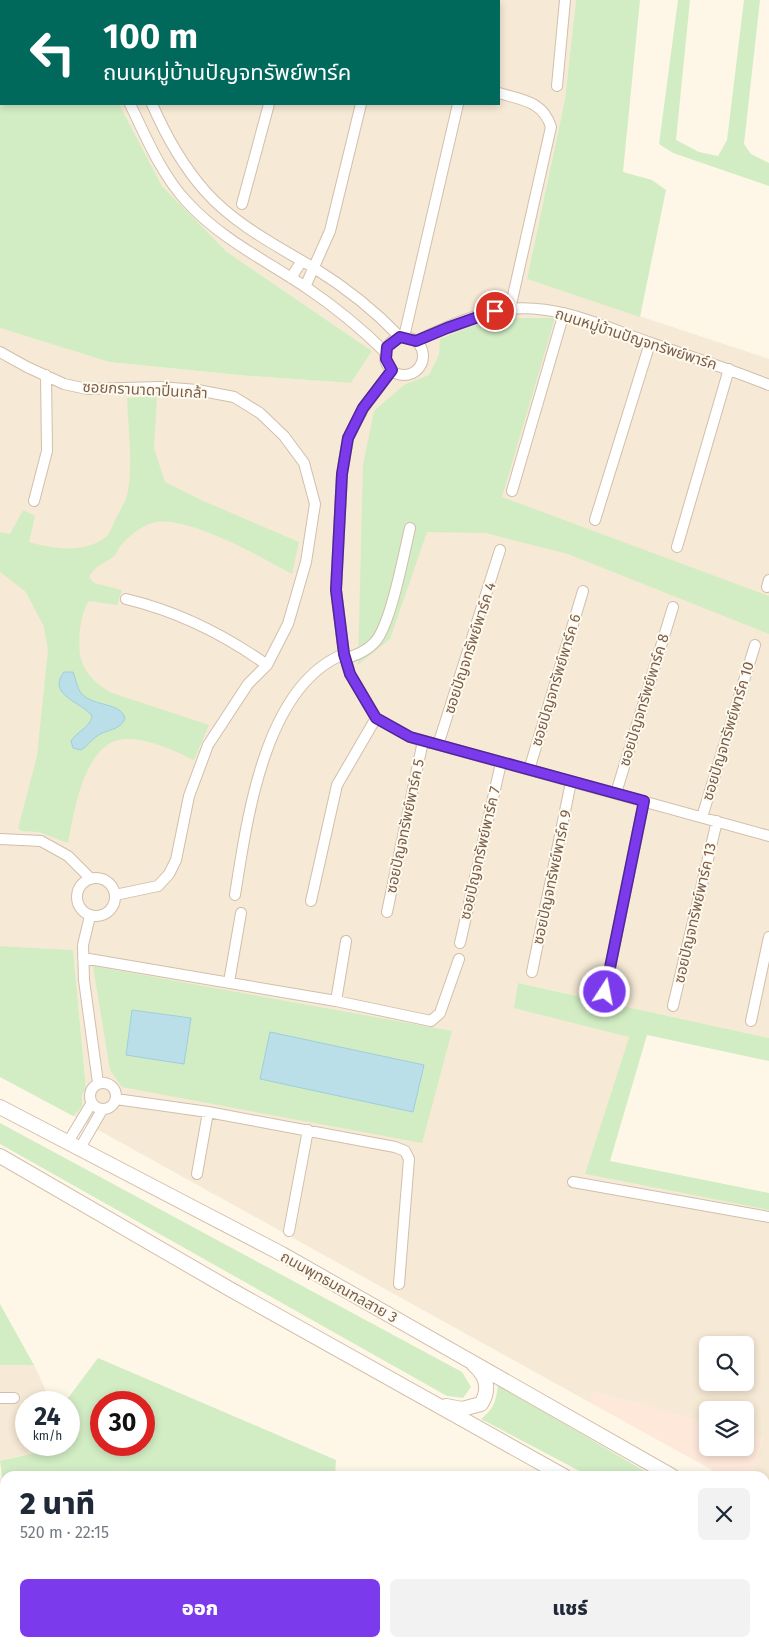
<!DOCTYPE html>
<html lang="th">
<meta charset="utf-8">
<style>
:root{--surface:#fff;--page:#f2f2f3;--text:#1f2937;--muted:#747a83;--accent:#7c3aed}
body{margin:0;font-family:"Fira Sans","Noto Sans Thai",sans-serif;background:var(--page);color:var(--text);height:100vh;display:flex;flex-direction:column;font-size:19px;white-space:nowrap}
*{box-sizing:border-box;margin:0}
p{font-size:16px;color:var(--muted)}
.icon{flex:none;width:28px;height:28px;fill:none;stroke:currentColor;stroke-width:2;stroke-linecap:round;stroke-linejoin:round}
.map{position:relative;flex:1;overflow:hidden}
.sheet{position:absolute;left:0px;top:1471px;width:770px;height:176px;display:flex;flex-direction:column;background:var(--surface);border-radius:15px 15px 0 0;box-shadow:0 2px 8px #0003}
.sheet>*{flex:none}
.guide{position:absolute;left:0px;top:0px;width:500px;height:105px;box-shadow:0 2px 8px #0003;background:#00695c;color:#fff;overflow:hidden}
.buttons{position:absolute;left:699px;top:1336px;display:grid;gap:10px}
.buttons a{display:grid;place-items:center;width:55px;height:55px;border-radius:8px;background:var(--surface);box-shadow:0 2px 8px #0003;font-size:25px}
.speed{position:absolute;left:15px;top:1391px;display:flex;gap:10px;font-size:25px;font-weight:700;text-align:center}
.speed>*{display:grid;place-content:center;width:65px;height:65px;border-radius:50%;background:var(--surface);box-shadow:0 2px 8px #0003;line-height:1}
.speed small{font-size:12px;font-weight:400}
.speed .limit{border:8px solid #d22;background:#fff;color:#111}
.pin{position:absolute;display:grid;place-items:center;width:42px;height:42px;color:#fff;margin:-21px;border:2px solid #fff;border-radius:50%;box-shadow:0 1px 5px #0007}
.me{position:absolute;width:55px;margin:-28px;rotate:11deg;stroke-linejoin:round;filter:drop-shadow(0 0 4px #0008)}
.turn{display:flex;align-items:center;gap:18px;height:105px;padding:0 20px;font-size:22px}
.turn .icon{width:65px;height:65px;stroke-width:2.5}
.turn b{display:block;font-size:35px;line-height:42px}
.round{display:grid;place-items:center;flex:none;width:52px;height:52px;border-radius:8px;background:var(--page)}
.summary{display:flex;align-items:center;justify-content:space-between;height:85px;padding:0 20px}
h1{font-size:30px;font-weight:800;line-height:38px}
.action{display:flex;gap:10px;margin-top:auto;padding:10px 20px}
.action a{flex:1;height:58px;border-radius:8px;background:var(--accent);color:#fff;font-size:20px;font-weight:800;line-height:58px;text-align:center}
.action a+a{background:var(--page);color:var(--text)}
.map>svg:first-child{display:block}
.residential{fill:#f6e9d5;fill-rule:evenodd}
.commercial{fill:#fee8da}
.green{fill:#d2edc4;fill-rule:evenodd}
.water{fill:#badfe9;stroke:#9fcedb}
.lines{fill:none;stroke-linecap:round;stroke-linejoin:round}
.minor-casing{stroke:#d1bfab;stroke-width:12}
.secondary-casing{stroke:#d4c0a9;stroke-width:16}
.minor{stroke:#fff;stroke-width:10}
.secondary{stroke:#fff;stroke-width:14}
.route-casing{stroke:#51269a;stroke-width:12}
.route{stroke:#7c3aed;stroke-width:9}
.labels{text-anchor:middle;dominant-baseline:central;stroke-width:4;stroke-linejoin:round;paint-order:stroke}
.street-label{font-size:15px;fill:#7a5e49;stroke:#fffaef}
</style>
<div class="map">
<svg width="769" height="1647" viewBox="0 0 769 1647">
<rect width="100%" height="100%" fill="#fef7e7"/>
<!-- residential -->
<path class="residential" d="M 53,0 L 576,0 L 565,99 L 527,279 L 769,359 L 769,1038 L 519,983 L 629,1037 L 585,1174 L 769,1210 L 769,1501 L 765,1499 L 765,1476 L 751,1476 L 763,1439 L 745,1433 L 745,1410 L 708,1410 L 707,1423 L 595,1392 L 589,1402 L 73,1116 L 82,1107 L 82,1095 L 86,1087 L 73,950 L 0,946 L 0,328 L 109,362 L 249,376 L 351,383 L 372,351 L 227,252 L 162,186 L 119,104 L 499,104 L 499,1 ZM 708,1345 L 745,1345 L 745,1382 L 708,1382 Z
M 0,1365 L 34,1365 L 51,1402 L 26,1402 L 26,1445 L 66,1445 L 0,1461 Z"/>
<!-- commercial -->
<path class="commercial" d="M 595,1392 L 707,1423 L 708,1448 L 745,1448 L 745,1433 L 763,1438 L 751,1476 L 723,1476 L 589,1402 Z"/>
<!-- green -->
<path class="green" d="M 0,0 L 54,1 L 1,1 L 1,104 L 119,104 L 162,186 L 227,252 L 372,351 L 351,383 L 249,376 L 109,362 L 0,328 Z
M 576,0 L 640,0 L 623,172 L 652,180 L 666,190 L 640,317 L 527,279 L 565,99 Z
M 678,0 L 690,0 L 676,140 L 699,152 L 718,156 L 727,140 L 744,0 L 760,0 L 744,144 L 751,154 L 769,163 L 769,186 L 673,153 L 659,144 Z
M 511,318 L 555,318 L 502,497 L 769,596 L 769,634 L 568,554 L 486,533 L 427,532 L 390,639 L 358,665 L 363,465 L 374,411 L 404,385 L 429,375 L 439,355 L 440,339 L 470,327 Z
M 157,396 L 154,448 L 165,482 L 201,500 L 299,542 L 292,574 C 261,557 191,517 156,522 C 143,524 126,538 119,548 C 117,550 117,553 115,555 C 105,565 99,561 89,577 L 94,583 L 122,590 L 117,605 L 89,601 C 80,613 77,644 81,659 C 85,674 98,686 112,693 L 209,725 L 194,760 C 173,750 149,738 125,739 C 84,741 74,812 68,843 L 39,832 L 22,831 L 18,829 L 37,756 L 48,650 L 44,627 L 26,592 L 0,572 L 0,532 L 10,534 L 23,510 L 35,516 L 29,542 C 53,549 86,554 107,536 C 111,532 114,521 117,516 C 122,508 126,500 128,491 C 133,462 128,428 127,398 Z
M 0,946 L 73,950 L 86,1088 L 82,1095 L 82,1107 L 73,1116 L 0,1077 Z
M 93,966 L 452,1031 L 422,1143 L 122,1087 L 110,1070 Z
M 518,983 L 769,1038 L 769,1061 L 647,1035 L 610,1161 L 769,1193 L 769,1210 L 585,1174 L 629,1037 L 514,1008 Z
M 0,1123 L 462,1372 L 471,1387 L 463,1398 L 447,1396 L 0,1144 Z
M 0,1304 L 34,1365 L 0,1365 Z
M 98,1358 L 336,1460 L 335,1476 L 5,1476 L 5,1499 L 0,1461 L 69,1445 L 69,1402 L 65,1402 ZM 101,1402 L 144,1402 L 144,1445 L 101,1445 Z
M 498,1385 L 653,1476 L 589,1476 L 481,1419 C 494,1409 496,1401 498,1385 Z
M 765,1540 L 769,1542 L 769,1571 L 765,1569 Z
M 152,1643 L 152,1642 L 323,1643 L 323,1647 L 152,1647 Z"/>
<!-- water -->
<path class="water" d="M 64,672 L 73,672 C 76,679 77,689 82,694 C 94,707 122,702 125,719 C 119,731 107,729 97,736 C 91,740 88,746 81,750 L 73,748 L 71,741 C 77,731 90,728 92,716 C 82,702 46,695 64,672 Z
M 132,1010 L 191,1018 L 184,1064 L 126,1055 Z
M 270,1032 L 424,1065 L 413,1112 L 260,1079 Z"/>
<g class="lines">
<!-- minor casing -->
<g class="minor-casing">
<path id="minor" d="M 145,0 L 146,1
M 219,0 L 223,1
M 72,1 L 73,0
M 308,1 L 308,0
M 377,1 L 377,0
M 473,1 L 473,0
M 557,86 L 565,0
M 499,93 C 522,100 543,101 551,127 L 510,309
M 130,104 C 146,137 161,174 187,202 C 221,239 265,260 307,288 C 335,307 361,328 386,353
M 152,104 C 166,136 182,165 205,191 C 234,224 277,246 314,268 C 345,287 375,311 400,337
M 242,204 L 269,104
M 291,278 L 301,262
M 305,287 L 330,231 L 361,104
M 404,337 L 458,104
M385 356a19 19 0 1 1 38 0a19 19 0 1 1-38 0Z
M 416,341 C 444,328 477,312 509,309 C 559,304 605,327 651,343 C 691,357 730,369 769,385
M 0,352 L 27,367 L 64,384 L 87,389 L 160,387 L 197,390 L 234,397 L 260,413 L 284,436 L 304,463 L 315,504 L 306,562 L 288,624 L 267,665 L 248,684 L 208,745 L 189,796 L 176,860 L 169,874 L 158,886 L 115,895
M 392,370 L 363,409 L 348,438 L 342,474 L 336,590 L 344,654 L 350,674 L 376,718 L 410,737 L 769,836
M 512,491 L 564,313
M 34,501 L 47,451 L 46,375
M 595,520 L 650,343
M 677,547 L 729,369
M 767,587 L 769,580
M 126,599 C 176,611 225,635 267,665
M 345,659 C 356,655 367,651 375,642 C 391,624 404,553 410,528
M 438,745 L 500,550
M 529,770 L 583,591
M 616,793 L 673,607
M 702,817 L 755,645
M 0,839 L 41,841 L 68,856 L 91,879
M77 897a19 19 0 1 1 38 0a19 19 0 1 1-38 0Z
M 235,895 C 247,820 264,686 344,654
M 311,901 L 337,785 L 376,718
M 387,912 L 423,741
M 90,916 L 83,945 L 84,980 L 98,1083
M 460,943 L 501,763
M 83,958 L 336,1001 L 431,1021 L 440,1013 L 459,959
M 532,972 L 571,782
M 229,982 L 241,913
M 605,992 L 644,801
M 336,1001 L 346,941
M 673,1006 L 717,821
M 751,1021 L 769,937
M90 1096a13 13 0 1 1 26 0a13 13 0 1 1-26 0Z
M 116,1099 L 208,1112 L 395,1147 L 405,1151 L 409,1159 L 399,1284
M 68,1142 L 91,1104
M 80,1148 L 102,1110
M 197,1174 L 208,1112
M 573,1182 L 769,1217
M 289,1231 L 308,1130
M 0,1398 L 14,1398"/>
</g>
<!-- secondary casing -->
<g class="secondary-casing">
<path id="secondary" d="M 0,1107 L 282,1254 L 672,1476
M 0,1156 L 228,1288 L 564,1476
M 446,1406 L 462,1409 L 481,1404 C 490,1390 487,1376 474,1365
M 765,1529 L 769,1531
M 765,1585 L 769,1587"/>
</g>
<!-- minor -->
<use href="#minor" class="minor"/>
<!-- secondary -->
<use href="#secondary" class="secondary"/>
</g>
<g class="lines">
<!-- route casing -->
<g class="route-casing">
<path id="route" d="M 495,311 L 447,328 L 416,341 L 400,337 L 387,347 L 386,359 L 392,370 L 363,408 L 348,438 L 342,474 L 336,590 L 344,654 L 350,674 L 376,718 L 410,737 L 644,801 L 605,992"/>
</g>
<!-- route -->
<use href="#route" class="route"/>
</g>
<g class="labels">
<!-- street labels -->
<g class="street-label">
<text transform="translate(636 339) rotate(18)">ถนนหมู่บ้านปัญจทรัพย์พาร์ค</text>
<text transform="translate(145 390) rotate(3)">ซอยกรานาดาปิ่นเกล้า</text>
<text transform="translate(470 648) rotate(-72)">ซอยปัญจทรัพย์พาร์ค 4</text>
<text transform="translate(556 680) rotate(-73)">ซอยปัญจทรัพย์พาร์ค 6</text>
<text transform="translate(644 700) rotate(-73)">ซอยปัญจทรัพย์พาร์ค 8</text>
<text transform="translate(728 731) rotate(-73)">ซอยปัญจทรัพย์พาร์ค 10</text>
<text transform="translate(405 826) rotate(-78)">ซอยปัญจทรัพย์พาร์ค 5</text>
<text transform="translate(480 853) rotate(-77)">ซอยปัญจทรัพย์พาร์ค 7</text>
<text transform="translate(552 877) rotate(-78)">ซอยปัญจทรัพย์พาร์ค 9</text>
<text transform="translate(695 913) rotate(-77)">ซอยปัญจทรัพย์พาร์ค 13</text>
<text transform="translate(339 1287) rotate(29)">ถนนพุทธมณฑลสาย 3</text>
</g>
</g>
</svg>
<div class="buttons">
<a><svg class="icon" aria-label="search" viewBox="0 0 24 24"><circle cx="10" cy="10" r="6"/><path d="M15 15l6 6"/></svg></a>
<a><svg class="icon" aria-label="layers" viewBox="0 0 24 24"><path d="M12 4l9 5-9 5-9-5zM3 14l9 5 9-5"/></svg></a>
</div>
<div class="speed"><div>24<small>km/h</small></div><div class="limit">30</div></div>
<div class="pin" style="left:495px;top:311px;background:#d93025"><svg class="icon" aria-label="arrive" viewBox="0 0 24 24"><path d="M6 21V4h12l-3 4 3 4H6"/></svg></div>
<svg class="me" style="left:605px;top:992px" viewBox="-20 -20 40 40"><circle r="17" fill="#7c3aed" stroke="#fff" stroke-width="3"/><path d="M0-11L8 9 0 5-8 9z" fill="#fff"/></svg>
<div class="guide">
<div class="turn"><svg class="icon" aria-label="left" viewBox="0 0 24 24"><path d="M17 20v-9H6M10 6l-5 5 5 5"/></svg><div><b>100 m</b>ถนนหมู่บ้านปัญจทรัพย์พาร์ค</div></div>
</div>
<section class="sheet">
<div class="summary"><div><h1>2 นาที</h1><p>520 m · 22:15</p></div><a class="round"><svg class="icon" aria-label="close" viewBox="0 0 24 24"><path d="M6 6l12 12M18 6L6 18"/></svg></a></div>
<div class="action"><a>ออก</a><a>แชร์</a></div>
</section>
</div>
